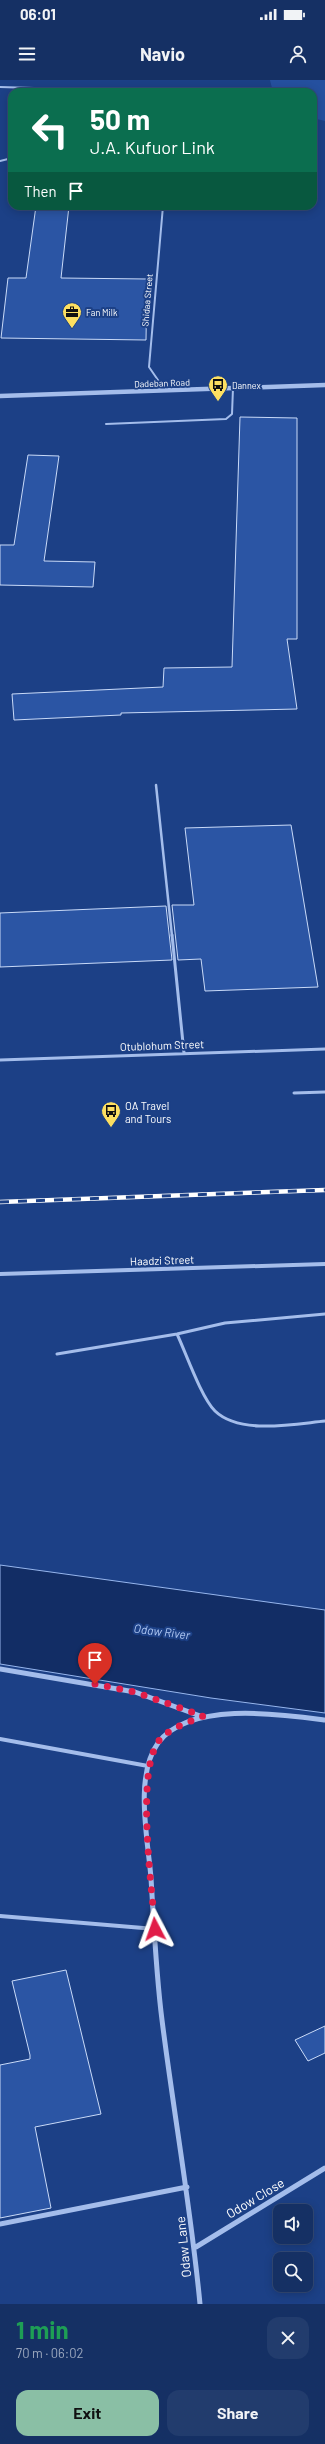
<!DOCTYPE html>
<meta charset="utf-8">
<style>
:root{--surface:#153064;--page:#223c6d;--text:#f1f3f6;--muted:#9da9bf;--line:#344b78;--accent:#8abfa5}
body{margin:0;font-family:Barlow,sans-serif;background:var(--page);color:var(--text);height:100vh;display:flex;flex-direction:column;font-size:15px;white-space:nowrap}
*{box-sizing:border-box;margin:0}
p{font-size:13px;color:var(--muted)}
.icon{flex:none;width:22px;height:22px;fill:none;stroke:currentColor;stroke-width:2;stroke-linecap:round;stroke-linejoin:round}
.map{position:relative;height:2224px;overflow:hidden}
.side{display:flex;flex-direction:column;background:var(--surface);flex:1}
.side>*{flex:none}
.hud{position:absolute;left:8px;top:8px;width:309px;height:122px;border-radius:12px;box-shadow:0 2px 10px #0003,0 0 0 1px var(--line);background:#0b6e4f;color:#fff;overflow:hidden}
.buttons{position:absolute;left:273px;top:2124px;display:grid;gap:8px}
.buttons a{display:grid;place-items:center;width:40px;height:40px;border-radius:8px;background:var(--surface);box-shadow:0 2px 10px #0003,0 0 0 1px var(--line);font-size:20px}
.pin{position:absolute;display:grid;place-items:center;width:34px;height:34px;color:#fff;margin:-41px -17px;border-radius:50% 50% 50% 0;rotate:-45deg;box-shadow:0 0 4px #0007}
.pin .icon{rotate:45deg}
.me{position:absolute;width:44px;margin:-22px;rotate:356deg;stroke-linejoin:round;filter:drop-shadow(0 0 3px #0008)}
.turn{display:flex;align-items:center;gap:14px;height:84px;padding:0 16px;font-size:18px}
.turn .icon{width:52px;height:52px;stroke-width:2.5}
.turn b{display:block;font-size:28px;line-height:34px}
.then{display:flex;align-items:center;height:38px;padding:0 16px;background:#0003;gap:8px;font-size:15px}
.round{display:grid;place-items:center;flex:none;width:42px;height:42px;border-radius:12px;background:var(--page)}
.head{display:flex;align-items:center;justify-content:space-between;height:68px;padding:0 16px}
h1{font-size:24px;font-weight:700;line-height:30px;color:#1e9e55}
.button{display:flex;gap:8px;margin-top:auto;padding:8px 16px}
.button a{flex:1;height:46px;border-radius:12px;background:var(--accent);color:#111;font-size:16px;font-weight:700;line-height:46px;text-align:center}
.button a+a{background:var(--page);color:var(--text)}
.status{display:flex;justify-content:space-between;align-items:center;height:28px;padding:0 20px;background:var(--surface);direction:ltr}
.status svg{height:11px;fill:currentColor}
header{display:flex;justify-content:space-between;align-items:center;height:52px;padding:0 16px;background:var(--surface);font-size:18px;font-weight:700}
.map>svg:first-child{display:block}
.green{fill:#25509f}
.water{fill:#122d65;stroke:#97b6ed}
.building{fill:#2b55a4;stroke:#c9daf8}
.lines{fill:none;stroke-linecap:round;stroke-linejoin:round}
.service-far3{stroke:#a4bdeb;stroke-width:2}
.service-far2{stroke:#a4bdeb;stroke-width:2.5}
.service-far1{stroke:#a4bdeb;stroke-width:3}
.service{stroke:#a4bdeb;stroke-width:4}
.minor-far1{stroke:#a4bdeb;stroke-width:4}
.minor{stroke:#a4bdeb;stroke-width:5}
.tertiary{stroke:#a4bdeb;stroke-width:4.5}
.rail-casing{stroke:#fff;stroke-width:4.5}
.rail{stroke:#1c4086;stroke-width:3;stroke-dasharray:9;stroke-linecap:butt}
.route{stroke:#e11d48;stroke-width:7;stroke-dasharray:0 12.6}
.labels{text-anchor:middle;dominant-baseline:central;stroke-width:4;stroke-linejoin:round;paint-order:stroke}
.far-street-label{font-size:9px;fill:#fff;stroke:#1c4086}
.far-poi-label{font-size:9px;fill:#fff;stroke:#1c4086;text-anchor:start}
.street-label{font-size:11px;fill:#fff;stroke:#1c4086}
.poi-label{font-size:11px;fill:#fff;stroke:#1c4086;text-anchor:start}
.water-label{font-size:12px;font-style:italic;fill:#afc7f3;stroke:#1c4086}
.near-street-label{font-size:13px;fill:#fff;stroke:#1c4086}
</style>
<div class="status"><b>06:01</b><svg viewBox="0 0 49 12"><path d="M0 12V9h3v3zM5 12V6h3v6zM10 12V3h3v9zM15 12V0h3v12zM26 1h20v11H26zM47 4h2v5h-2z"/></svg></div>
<header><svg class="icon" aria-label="menu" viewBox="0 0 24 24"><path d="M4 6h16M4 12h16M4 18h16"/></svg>Navio<svg class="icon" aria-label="person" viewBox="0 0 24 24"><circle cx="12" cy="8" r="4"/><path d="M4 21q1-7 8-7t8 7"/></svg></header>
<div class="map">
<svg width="325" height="2224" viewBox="0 0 325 2224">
<rect width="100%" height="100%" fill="#1c4086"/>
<!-- green -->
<path class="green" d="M 270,0 L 325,0 L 325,41 L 313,38 L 313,12 L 273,12 Z"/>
<!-- water -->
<path class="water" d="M 0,1485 L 325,1530 L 325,1633 L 211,1618 L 0,1584 Z"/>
<!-- building -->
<path class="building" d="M 36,126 L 69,126 L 61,198 L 147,199 L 146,260 L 1,258 L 8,198 L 26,198 Z
M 240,337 L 297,338 L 297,559 L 287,559 L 297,629 L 121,633 L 121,635 L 14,640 L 12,614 L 163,607 L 164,588 L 232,587 Z
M 28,375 L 59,376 L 44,481 L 95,482 L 93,507 L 0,505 L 0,465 L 14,465 Z
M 291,745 L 318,907 L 205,911 L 201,879 L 178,880 L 172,825 L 194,825 L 185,748 Z
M 166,826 L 172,880 L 0,887 L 0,833 Z
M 66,1890 L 101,2034 L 35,2047 L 51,2128 L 0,2138 L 0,1985 L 30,1979 L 30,1975 L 12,1901 Z
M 325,1946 L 325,1973 L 308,1981 L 295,1960 Z"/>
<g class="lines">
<!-- service-far3 -->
<path class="service-far3" d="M 0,7 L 68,9
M 0,81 L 12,78
M 161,311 L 160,303 L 149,287 L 163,126
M 106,344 L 226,339 L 232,334 L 233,308"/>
<!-- service-far2 -->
<path class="service-far2" d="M 156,705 L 172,856"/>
<!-- service-far1 -->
<path class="service-far1" d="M 172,855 L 184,973
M 0,980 L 325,969
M 294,1013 L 325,1012
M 177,1254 C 186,1273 201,1317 215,1331 C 240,1355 294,1344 325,1341
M 57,1274 L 177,1254 L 225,1243 L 325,1234"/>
<!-- service -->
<path class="service" d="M 0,1659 L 148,1686
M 0,1836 L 155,1849"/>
<!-- minor-far1 -->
<path class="minor-far1" d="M 0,1194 L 325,1184"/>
<!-- minor -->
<path class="minor" d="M 0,1589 L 135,1612 L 203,1637
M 0,2144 L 187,2107
M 196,2167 L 325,2088
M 200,2224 C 191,2129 174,2035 162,1940 C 156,1893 154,1846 151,1798 C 148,1760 134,1696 158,1663 C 189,1621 280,1634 325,1640"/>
<!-- tertiary -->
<path class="tertiary" d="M 0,316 L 325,305"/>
<!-- rail casing -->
<g class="rail-casing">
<path id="rail" d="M 0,1122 L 325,1110"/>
</g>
<!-- rail -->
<use href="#rail" class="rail"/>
</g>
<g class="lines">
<!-- route -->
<path class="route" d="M 95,1604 L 135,1612 L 203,1636 C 188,1643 168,1648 158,1662 C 136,1695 152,1807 155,1849"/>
</g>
<!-- icons -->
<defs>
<g id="office-pin" transform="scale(1)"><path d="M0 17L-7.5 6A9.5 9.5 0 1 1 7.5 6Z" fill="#fcdf61" stroke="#1c4086"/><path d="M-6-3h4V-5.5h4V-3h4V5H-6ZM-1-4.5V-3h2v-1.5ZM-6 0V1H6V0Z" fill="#111"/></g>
<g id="bus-pin" transform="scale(1)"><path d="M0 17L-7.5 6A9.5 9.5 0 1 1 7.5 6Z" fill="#fcdf61" stroke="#1c4086"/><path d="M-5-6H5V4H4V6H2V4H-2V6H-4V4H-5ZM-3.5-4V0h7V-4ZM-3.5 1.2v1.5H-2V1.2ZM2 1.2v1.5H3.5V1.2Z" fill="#111"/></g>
</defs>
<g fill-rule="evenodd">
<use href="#office-pin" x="72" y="232"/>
<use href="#bus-pin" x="218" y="305"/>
<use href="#bus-pin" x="111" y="1031"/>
</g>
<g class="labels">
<!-- far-street labels -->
<g class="far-street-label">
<text transform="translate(147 220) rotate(-85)">Shidaa Street</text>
<text transform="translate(162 303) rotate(-2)">Dadeban Road</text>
</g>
<!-- far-poi labels -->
<g class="far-poi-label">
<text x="86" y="232">Fan Milk</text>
<text x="232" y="305">Dannex</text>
</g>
<!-- street labels -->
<g class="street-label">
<text transform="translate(162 965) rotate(-2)">Otublohum Street</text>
<text transform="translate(162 1180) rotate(-2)">Haadzi Street</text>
</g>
<!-- poi labels -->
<g class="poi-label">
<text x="125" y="1025">OA Travel<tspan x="125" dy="13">and Tours</tspan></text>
</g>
<!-- water labels -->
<g class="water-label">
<text transform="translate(162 1551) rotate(7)">Odaw River</text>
</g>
<!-- near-street labels -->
<g class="near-street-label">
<text transform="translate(255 2118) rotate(-31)">Odow Close</text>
<text transform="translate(183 2167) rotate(-96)">Odaw Lane</text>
</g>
</g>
</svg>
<div class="buttons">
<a><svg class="icon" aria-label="sound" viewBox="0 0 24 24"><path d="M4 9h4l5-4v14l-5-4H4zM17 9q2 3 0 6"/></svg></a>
<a><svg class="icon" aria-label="search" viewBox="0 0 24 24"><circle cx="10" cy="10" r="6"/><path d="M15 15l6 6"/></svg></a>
</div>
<div class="pin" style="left:95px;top:1604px;background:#d93025"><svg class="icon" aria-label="arrive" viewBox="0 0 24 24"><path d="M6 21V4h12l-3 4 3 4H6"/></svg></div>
<svg class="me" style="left:155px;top:1849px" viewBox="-20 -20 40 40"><path d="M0-17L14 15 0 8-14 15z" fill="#e11d48" stroke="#fff" stroke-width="4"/></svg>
<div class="hud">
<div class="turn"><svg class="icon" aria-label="left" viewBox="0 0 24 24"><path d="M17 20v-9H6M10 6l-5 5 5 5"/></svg><div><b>50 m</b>J.A. Kufuor Link</div></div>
<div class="then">Then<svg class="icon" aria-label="arrive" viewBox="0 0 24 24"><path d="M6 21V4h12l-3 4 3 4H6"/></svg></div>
</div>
</div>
<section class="side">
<div class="head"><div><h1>1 min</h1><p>70 m · 06:02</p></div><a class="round"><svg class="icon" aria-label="close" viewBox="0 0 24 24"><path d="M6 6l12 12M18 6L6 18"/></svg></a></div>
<div class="button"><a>Exit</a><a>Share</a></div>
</section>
